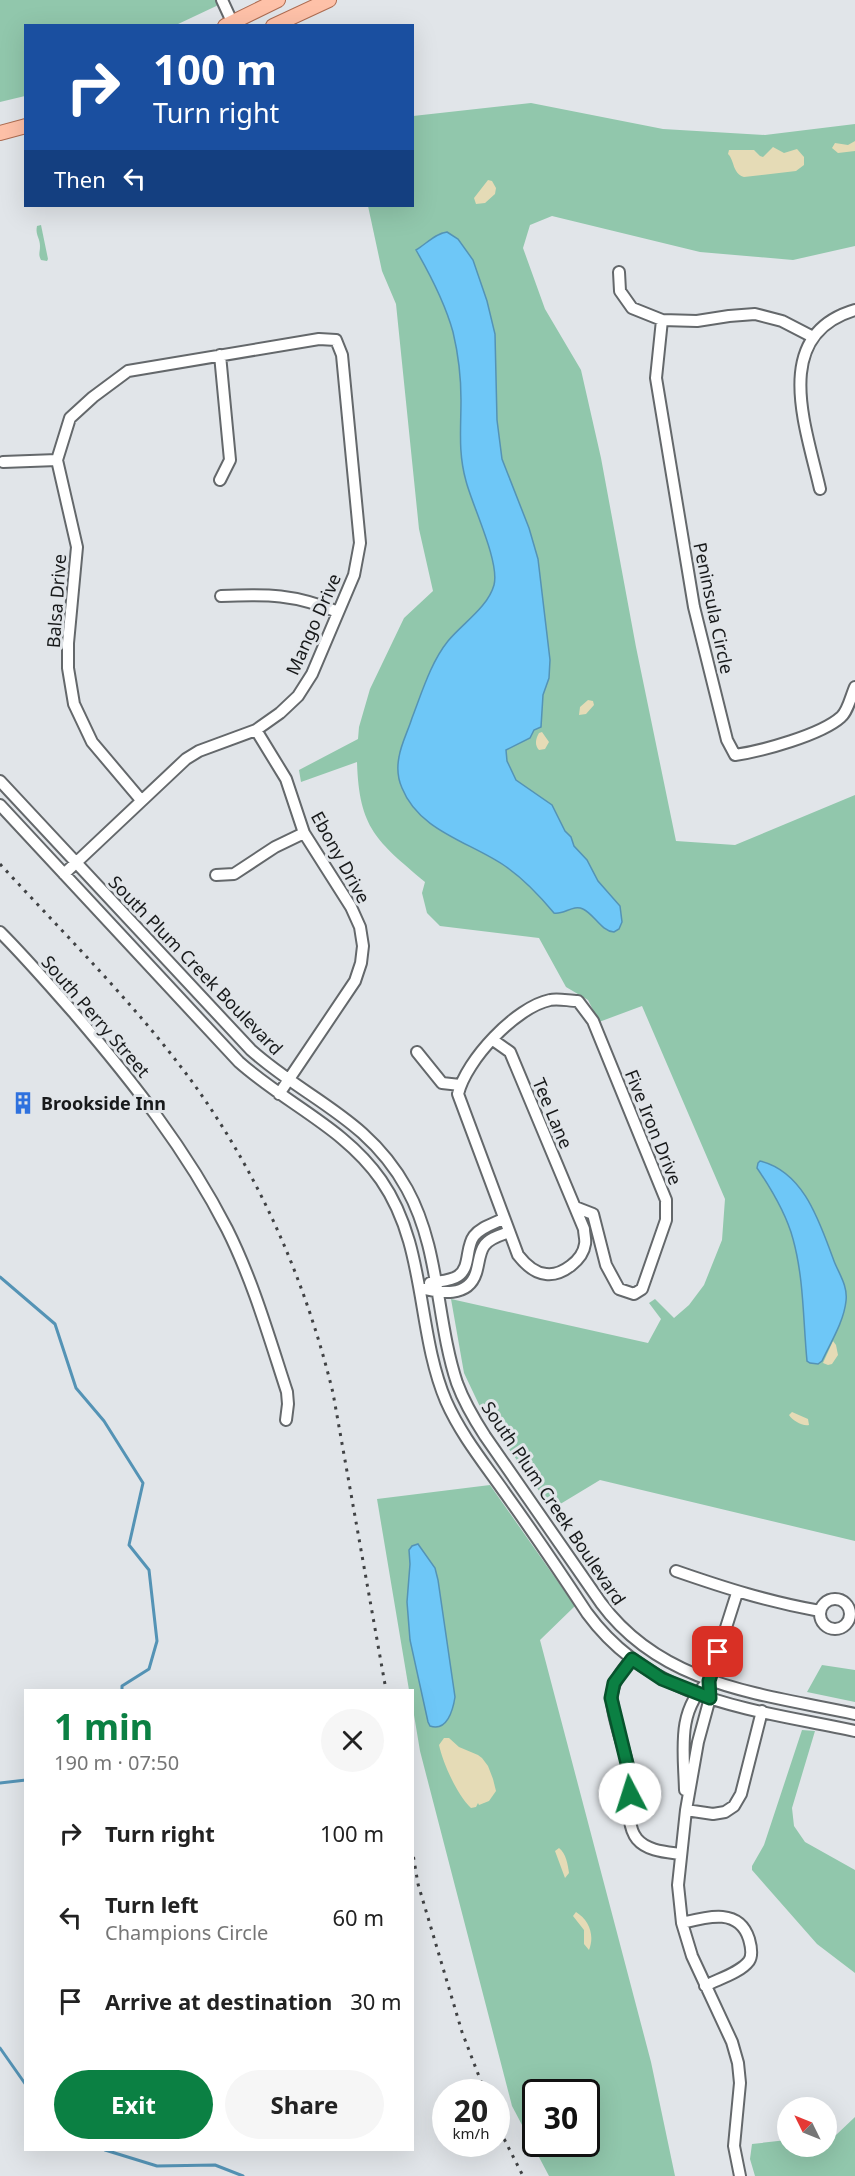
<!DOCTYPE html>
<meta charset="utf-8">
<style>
:root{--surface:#fff;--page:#f6f6f6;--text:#222;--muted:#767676;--accent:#0b8043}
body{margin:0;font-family:"Noto Sans",sans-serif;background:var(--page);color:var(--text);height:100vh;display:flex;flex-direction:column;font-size:22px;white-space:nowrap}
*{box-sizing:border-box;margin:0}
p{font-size:20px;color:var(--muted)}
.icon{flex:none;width:33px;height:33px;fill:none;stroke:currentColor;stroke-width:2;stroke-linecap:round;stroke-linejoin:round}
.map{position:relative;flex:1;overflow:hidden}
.side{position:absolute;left:24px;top:1689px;width:390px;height:462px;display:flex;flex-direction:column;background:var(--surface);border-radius:0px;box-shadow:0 6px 24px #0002}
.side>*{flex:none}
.guide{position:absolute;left:24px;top:24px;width:390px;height:183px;border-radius:0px;box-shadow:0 6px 24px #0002;background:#1a4fa0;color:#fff;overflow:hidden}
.needle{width:39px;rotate:313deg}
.fabs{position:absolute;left:777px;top:2097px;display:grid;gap:12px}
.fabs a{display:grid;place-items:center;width:60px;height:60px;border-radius:50%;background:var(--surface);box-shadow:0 6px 24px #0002;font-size:30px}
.speed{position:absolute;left:432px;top:2079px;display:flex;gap:12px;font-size:30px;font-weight:700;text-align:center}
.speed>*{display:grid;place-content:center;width:78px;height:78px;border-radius:50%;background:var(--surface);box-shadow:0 6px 24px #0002;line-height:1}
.speed small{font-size:15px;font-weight:400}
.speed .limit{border:3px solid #111;border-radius:9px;background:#fff;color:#111}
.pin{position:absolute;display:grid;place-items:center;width:51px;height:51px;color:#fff;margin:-26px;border-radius:12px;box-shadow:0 3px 9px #0006}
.me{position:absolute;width:66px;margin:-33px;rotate:355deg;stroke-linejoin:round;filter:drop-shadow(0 0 4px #0008)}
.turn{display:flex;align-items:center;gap:21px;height:126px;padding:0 30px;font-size:27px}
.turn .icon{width:78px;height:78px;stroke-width:2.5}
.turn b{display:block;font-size:42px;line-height:51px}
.then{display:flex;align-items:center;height:57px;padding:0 30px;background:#0003;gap:12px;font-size:22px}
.round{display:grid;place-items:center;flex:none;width:63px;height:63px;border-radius:32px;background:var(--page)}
.summary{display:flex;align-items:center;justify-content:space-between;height:102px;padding:0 30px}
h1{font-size:36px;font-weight:700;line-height:45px;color:var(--accent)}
.cta{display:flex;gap:12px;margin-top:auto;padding:12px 30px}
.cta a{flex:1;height:69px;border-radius:36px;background:var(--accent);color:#fff;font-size:24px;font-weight:700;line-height:69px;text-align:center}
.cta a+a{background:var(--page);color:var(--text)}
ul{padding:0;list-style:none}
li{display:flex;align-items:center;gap:18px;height:84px;padding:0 30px}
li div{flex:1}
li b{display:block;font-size:22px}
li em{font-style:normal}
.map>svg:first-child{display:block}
.green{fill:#91c7ac;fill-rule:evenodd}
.sand{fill:#e5dbb6}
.water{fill:#6ec7f7;stroke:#5493b5;stroke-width:1.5}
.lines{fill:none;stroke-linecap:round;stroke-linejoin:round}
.stream{stroke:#5493b5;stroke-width:3}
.minor-casing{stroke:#64686b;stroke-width:14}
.major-casing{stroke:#ad6c51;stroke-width:16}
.minor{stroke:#fff;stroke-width:10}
.major{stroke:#fec1a8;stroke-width:14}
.rail{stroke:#404244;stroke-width:3;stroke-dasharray:3 6;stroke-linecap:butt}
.route-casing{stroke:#07532c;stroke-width:15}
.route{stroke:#0b8043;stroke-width:10}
.labels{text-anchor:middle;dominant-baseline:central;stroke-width:6;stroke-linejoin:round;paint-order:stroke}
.street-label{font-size:18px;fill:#181a1b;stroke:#e1e5e9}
.poi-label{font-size:18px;font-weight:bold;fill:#181a1b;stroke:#e1e5e9;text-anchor:start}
</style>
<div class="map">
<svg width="855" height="2176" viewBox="0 0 855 2176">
<rect width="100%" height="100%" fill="#e1e5e9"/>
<!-- green -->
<path class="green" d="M 0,0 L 229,0 L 176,25 L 26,26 L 25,96 L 0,102 Z
M 531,103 L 663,129 L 765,135 L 855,124 L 855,246 L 793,260 L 700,252 L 552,216 L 530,225 L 523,248 L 545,309 L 581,370 L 601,458 L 636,647 L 676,841 L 735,845 L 855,795 L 855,1541 L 600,1480 L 552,1509 L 483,1413 L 464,1373 L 451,1299 L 648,1343 L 661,1319 L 649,1303 L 655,1299 L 674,1318 L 689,1305 L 704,1285 L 722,1240 L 725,1199 L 642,1006 L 599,1022 L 588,1000 L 566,987 L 539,938 L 440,926 L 427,913 L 422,893 L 425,882 C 377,841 359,829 357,762 L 301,782 L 299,770 L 358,739 L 359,727 L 370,689 L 404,618 L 433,591 L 419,529 L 396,304 L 382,271 L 368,206 L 412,206 L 413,116 Z
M 41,225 L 48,259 L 47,261 L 41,260 C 38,254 40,253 40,246 C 40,238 35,235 37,226 Z
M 490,1485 L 575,1606 L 540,1640 L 651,2062 L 675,2176 L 549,2176 L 512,2106 L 420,1751 L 413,1709 L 412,1690 L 409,1690 L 377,1499 ZM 536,2092 L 586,2092 L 586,2144 L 536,2144 Z
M 822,1665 L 855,1670 L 855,1702 L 807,1692 Z
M 802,1730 L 815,1731 L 792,1808 L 794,1826 L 805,1842 L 855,1870 L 855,1973 L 817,1944 L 752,1870 L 752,1866 L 764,1845 Z
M 855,2117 L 855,2176 L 755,2176 L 750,2159 L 752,2144 L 787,2140 L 788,2146 L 826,2146 L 827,2136 L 836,2135 Z"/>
<!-- sand -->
<path class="sand" d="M 855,141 L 855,151 L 838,153 L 832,148 L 835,143 L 848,145 Z
M 773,147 L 784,153 L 797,149 L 804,157 L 804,165 L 796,171 L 744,177 C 732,173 735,161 728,154 L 729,150 L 754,150 L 760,156 L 763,157 Z
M 488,180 L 492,181 L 496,188 L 495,194 L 485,203 L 476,204 L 474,198 Z
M 588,700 L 593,701 L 594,705 L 586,714 L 579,715 L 580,707 Z
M 542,732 L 549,742 L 545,749 L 539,750 C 534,745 536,738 539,733 Z
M 833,1341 L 836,1345 L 838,1355 L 832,1364 L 828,1365 L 823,1363 Z
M 792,1412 L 808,1419 L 809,1425 C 803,1427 792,1420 789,1415 Z
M 444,1738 L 449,1738 L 459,1747 L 478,1755 L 482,1758 L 488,1766 L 493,1779 L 496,1791 L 489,1801 L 479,1805 L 478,1803 L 476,1807 L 471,1808 C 457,1795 443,1763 439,1745 Z
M 559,1848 C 566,1853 568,1865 569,1873 L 565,1878 L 555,1851 Z
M 576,1912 C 589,1920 595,1935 589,1950 L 584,1944 L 584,1930 L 573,1916 Z"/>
<!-- water -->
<path class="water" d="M 447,232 L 458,239 L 473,260 L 487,301 L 495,334 L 497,420 L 502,459 L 529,528 L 538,559 L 550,660 L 549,678 L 543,695 L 541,727 L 534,730 L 530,738 L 506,750 L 507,761 L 516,780 L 552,805 L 565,831 L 571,837 L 574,846 L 587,860 L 598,881 L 620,906 L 622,922 L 619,929 L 614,932 C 601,931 594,914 583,909 C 573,904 564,915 554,913 C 539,895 524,879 505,866 C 470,842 419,831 402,788 C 398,779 397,767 399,757 C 401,744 408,731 412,718 C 422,692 431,662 448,641 C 463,623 488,607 494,585 C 500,562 472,505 466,481 C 458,453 461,428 461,400 C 461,378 458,353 453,332 C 445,303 431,276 416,250 C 426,244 436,233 447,232 Z
M 760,1161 C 805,1172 820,1224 834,1261 C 839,1274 848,1286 846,1301 C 844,1321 831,1342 822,1361 L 818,1364 L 810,1363 L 807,1361 C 803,1320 804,1279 793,1239 C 786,1213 772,1190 757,1168 L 758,1163 Z
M 418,1544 L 435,1568 L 438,1580 L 455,1697 C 453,1710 447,1732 430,1726 L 428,1722 L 410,1640 L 407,1602 L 410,1564 L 409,1550 L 412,1546 Z"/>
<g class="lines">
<!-- stream -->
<path class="stream" d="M 0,1277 L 55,1324 L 76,1388 L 104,1421 L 143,1483 L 129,1545 L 149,1570 L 157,1641 L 149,1669 L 122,1686 L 122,1690
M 0,1783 L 26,1780
M 0,2048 L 26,2085
M 105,2150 L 157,2166 L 215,2165 L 243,2176"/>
<!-- minor casing -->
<g class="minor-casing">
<path id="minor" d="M 222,0 L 234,26
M 619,272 L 620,291 L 632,308 L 662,320 L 697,321 L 729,316 L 755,314 L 782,321 L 813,337
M 662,320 L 656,378 L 694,607 L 727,740 L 735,755 C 762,751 821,735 841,717 C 848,711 851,696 855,687
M 220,355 L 230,460 L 220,480
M 3,462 L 57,460
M 820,489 C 806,427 770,335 855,310
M 221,596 C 268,594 294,594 338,612
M 256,730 L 286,779 L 304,833 L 351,907 L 360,927 L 363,946 L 361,963 L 355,981 L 279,1094
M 0,781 L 251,1050 C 307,1100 368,1118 407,1189 C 440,1249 436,1320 457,1383 C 464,1402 474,1419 485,1436 L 601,1603 C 662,1686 762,1694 855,1714
M 0,805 L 239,1062 C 286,1104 345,1128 381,1180 C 427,1246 416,1330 446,1401 C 461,1435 484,1463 505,1493 C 533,1532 560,1572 587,1613 C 653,1703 754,1709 855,1731
M 64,874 L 186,759 L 199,751 L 256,730 L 280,713 L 298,696 L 312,674 L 354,575 L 360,543 L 342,355 L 336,340 L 319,339 L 128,371 L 93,397 L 70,418 L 57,460 L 77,547 L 68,643 L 68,668 L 74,704 L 92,742 L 141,800
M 216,875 L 234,874 L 275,847 L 304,833
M 0,932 C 26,958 50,986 74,1013 C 132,1081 186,1149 227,1229 C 253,1281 269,1337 287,1392 L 288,1404 L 286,1420
M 493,1040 L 510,1052 L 584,1229 C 584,1234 586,1240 585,1244 C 583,1260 562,1276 546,1274 C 534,1273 525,1264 518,1255 L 458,1094 C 466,1060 516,1007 550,1000 C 558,998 569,1001 578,1001 L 593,1021 L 666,1200 L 666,1220 L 642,1289 L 634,1294 L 619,1289 L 606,1265 L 593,1214 L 575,1207
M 417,1052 L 442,1083 L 460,1085
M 430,1283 C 439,1281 451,1281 458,1276 C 471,1267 465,1248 474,1236 C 481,1227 493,1224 503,1219
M 420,1288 C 440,1293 468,1298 476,1273 C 479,1264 479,1253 484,1246 C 489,1238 501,1235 509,1232
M 676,1571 C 725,1588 769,1602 820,1611
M 737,1593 L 709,1681 L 710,1698 L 698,1742 L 686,1810 L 678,1885 L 682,1923 L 692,1956 L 732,2042 L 738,2063 L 740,2083 L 734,2146 L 740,2176
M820 1614a15 15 0 1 1 30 0a15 15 0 1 1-30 0Z
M 632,1659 C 623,1669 614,1680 612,1694 C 610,1713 627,1754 630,1776 C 632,1795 624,1823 637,1839 C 647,1851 666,1852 680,1854
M 685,1790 C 684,1751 676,1710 709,1681
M 686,1810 L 713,1814 L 725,1812 L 734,1806 L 741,1794 L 762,1711
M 682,1923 C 706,1917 739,1907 749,1939 C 751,1946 753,1955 749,1961 C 740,1973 718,1979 705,1986"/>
</g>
<!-- major casing -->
<g class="major-casing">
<path id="major" d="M 225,26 L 278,0
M 273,26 L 329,0
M 0,133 L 26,126"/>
</g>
<!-- minor -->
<use href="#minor" class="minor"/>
<!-- major -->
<use href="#major" class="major"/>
<!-- rail -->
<path class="rail" d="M 0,864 C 66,936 136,1005 193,1083 C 260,1176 306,1282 333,1393 L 386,1690
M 412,1848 L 418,1884 L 462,2032 L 485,2092
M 496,2123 L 523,2176"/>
</g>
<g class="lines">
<!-- route casing -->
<g class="route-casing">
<path id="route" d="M 630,1794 L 630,1776 L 611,1698 L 614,1683 L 632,1659 L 662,1679 L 710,1698 L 709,1681 L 718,1652"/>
</g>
<!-- route -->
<use href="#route" class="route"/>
</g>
<!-- icons -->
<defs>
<g id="building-bare" transform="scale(1.8)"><path d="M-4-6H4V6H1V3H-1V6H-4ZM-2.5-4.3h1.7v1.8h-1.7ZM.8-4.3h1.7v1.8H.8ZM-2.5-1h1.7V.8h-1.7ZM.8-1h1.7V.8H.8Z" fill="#2f71de" stroke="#e1e5e9" stroke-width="2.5" paint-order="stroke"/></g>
</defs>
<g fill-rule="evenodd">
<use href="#building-bare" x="23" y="1103"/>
</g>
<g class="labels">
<!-- street labels -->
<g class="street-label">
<text transform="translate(56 601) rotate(-86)">Balsa Drive</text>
<text transform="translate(714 608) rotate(78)">Peninsula Circle</text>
<text transform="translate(313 624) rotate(-66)">Mango Drive</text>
<text transform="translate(341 857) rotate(61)">Ebony Drive</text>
<text transform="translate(196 965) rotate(46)">South Plum Creek Boulevard</text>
<text transform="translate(96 1016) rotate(49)">South Perry Street</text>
<text transform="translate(553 1113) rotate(67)">Tee Lane</text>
<text transform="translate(654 1127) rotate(68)">Five Iron Drive</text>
<text transform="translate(554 1503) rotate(56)">South Plum Creek Boulevard</text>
</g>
<!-- poi labels -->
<g class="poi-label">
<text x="41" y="1103">Brookside Inn</text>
</g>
</g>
</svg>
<div class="fabs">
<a><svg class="needle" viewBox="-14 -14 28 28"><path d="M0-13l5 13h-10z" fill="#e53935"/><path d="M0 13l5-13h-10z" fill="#767676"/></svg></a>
</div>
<div class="speed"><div>20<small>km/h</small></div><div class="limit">30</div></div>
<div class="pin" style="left:718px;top:1652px;background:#d93025"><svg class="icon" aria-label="arrive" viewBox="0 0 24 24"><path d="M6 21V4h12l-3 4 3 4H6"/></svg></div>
<svg class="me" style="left:630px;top:1794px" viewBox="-20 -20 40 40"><circle r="19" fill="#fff"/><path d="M0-13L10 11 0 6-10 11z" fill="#0b8043"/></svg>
<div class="guide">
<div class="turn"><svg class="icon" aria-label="right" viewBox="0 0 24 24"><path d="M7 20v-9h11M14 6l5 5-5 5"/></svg><div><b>100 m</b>Turn right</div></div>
<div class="then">Then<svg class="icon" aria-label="left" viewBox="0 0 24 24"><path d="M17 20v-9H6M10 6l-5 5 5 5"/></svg></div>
</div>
<section class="side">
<div class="summary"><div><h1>1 min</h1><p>190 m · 07:50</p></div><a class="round"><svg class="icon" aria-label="close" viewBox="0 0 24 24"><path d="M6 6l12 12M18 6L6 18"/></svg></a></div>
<ul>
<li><svg class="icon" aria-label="right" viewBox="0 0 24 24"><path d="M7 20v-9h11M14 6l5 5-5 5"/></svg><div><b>Turn right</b></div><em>100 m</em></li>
<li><svg class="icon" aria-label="left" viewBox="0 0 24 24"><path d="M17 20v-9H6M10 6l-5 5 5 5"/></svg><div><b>Turn left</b><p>Champions Circle</p></div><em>60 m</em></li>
<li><svg class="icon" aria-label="arrive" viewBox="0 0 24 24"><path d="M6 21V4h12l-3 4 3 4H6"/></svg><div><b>Arrive at destination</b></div><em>30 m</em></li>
</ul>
<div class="cta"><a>Exit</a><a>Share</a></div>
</section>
</div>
